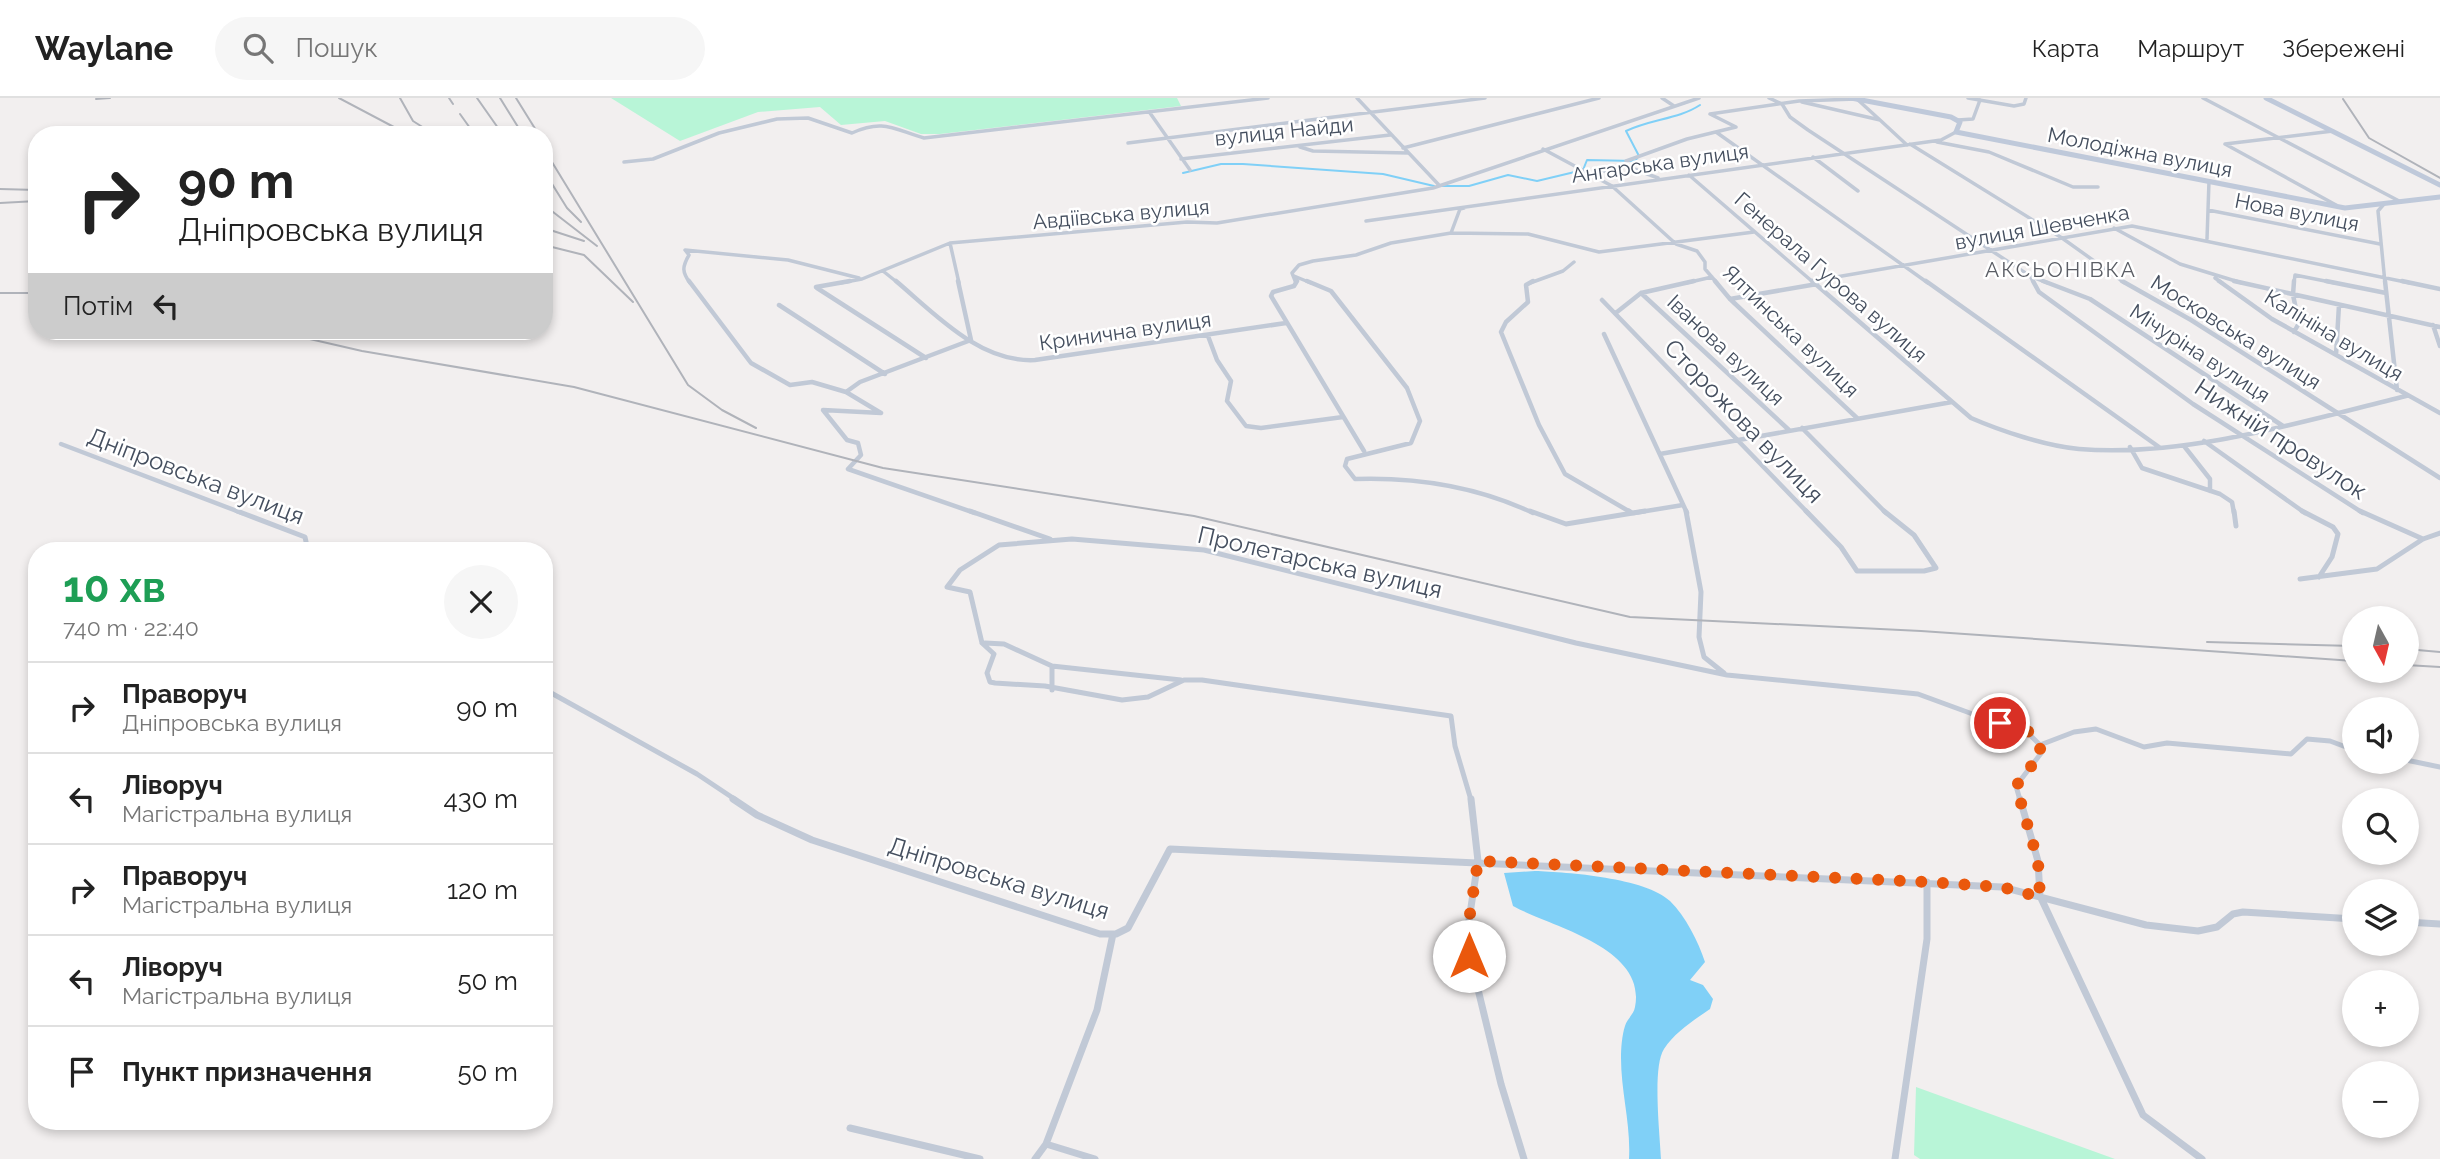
<!DOCTYPE html>
<html lang="uk">
<meta charset="utf-8">
<style>
:root{--surface:#fff;--page:#f6f6f6;--text:#222;--muted:#767676;--line:#e0e0e0}
body{margin:0;font-family:Raleway,sans-serif;background:var(--page);color:var(--text);height:100vh;display:flex;flex-direction:column;font-size:26px;white-space:nowrap}
*{box-sizing:border-box;margin:0}
p{font-size:23px;color:var(--muted)}
.icon{flex:none;width:38px;height:38px;fill:none;stroke:currentColor;stroke-width:2;stroke-linecap:round;stroke-linejoin:round}
.map{position:relative;flex:1;overflow:hidden}
.sheet{position:absolute;left:28px;top:444px;width:525px;height:588px;display:flex;flex-direction:column;background:var(--surface);border-radius:28px;box-shadow:0 4px 10px #0003}
.sheet>*{flex:none}
.top-card{position:absolute;left:28px;top:28px;width:525px;height:214px;border-radius:28px;box-shadow:0 4px 10px #0003;background:#fff;color:var(--text);overflow:hidden}
.needle{width:46px;rotate:172deg}
.buttons{position:absolute;left:2342px;top:508px;display:grid;gap:14px}
.buttons a{display:grid;place-items:center;width:77px;height:77px;border-radius:50%;background:var(--surface);box-shadow:0 4px 10px #0003;font-size:35px}
.pin{position:absolute;display:grid;place-items:center;width:60px;height:60px;color:#fff;margin:-30px;border:4px solid #fff;border-radius:50%;box-shadow:0 2px 7px #0007}
.me{position:absolute;width:77px;margin:-38px;rotate:0deg;stroke-linejoin:round;filter:drop-shadow(0 0 5px #0008)}
.turn{display:flex;align-items:center;gap:24px;height:147px;padding:0 35px;font-size:32px}
.turn .icon{width:91px;height:91px;stroke-width:2.5}
.turn b{display:block;font-size:49px;line-height:60px}
.then{display:flex;align-items:center;height:66px;padding:0 35px;background:#0003;gap:14px;font-size:26px}
.round{display:grid;place-items:center;flex:none;width:74px;height:74px;border-radius:37px;background:var(--page)}
.head{display:flex;align-items:center;justify-content:space-between;height:119px;padding:0 35px}
h1{font-size:42px;font-weight:700;line-height:52px;color:#1e9e55}
ul{padding:0;list-style:none}
li{display:flex;align-items:center;gap:21px;height:91px;padding:0 35px;border-top:2px solid var(--line)}
li div{flex:1}
li b{display:block;font-size:26px}
li em{font-style:normal}
header{display:flex;align-items:center;gap:42px;box-sizing:border-box;height:98px;padding:0 35px;background:var(--surface);border-bottom:2px solid var(--line)}
header strong{font-size:33px}
nav{display:flex;gap:38px;margin-inline-start:auto;font-size:24px}
.search{width:490px;height:63px;background:var(--page);display:flex;align-items:center;gap:18px;box-sizing:border-box;padding:0 24px;border-radius:38px;color:var(--muted);font-size:26px}
.map>svg:first-child{display:block}
.green{fill:#b8f5d7}
.water{fill:#80d0f7}
.lines{fill:none;stroke-linecap:round;stroke-linejoin:round}
.stream{stroke:#80d0f7;stroke-width:2}
.street-far3{stroke:#c1c9d6;stroke-width:3.5}
.street-far2{stroke:#c1c9d6;stroke-width:4.5}
.street-far1{stroke:#c1c9d6;stroke-width:5}
.street{stroke:#c1c9d6;stroke-width:7}
.secondary{stroke:#bfc9da;stroke-width:5}
.rail{stroke:#b0b3ba;stroke-width:2}
.route{stroke:#ea580c;stroke-width:12;stroke-dasharray:0 21.6}
.labels{text-anchor:middle;dominant-baseline:central;stroke-width:5;stroke-linejoin:round;paint-order:stroke}
.far-street-label{font-size:21px;fill:#454f5f;stroke:#fff}
.far-neighbourhood-label{font-size:21px;letter-spacing:2px;fill:#5b5e65;stroke:#fff}
.street-label{font-size:24px;fill:#454f5f;stroke:#fff}
</style>
<header>
<strong>Waylane</strong>
<div class="search"><svg class="icon" aria-label="search" viewBox="0 0 24 24"><circle cx="10" cy="10" r="6"/><path d="M15 15l6 6"/></svg>Пошук</div>
<nav><a>Карта</a><a>Маршрут</a><a>Збережені</a></nav>
</header>
<div class="map">
<svg width="2440" height="1061" viewBox="0 0 2440 1061">
<rect width="100%" height="100%" fill="#f2efef"/>
<!-- green -->
<path class="green" d="M 611,0 L 1177,0 L 1181,8 L 940,36 L 921,36 L 885,23 L 841,27 L 820,9 L 758,14 L 680,43 Z
M 1916,989 L 2115,1061 L 1920,1061 L 1914,1057 Z"/>
<!-- water -->
<path class="water" d="M 1535,773 C 1567,774 1646,780 1670,803 C 1686,819 1698,843 1705,864 L 1690,882 L 1703,887 L 1713,901 L 1710,911 C 1694,922 1675,934 1664,951 C 1652,969 1660,1037 1661,1061 L 1629,1061 C 1631,1027 1621,994 1621,960 C 1621,950 1622,937 1625,928 C 1627,921 1634,916 1635,909 C 1647,849 1551,829 1513,808 L 1504,775 Z"/>
<g class="lines">
<!-- stream -->
<path class="stream" d="M 1183,75 L 1221,66 L 1243,66 L 1383,76 L 1434,88
M 1440,88 L 1469,88 L 1508,77 L 1537,83 L 1583,72 L 1587,62 L 1635,63 L 1639,58 L 1626,33 C 1651,21 1679,21 1700,7"/>
<!-- street-far3 -->
<path class="street-far3" d="M 1357,0 L 1438,86
M 1662,0 L 1674,8
M 1769,0 L 1782,6
M 1968,0 L 2014,8 L 2024,6 L 2026,0
M 2203,0 L 2401,104
M 1858,2 L 1880,22
M 1802,4 L 1880,22 L 1907,47
M 1782,6 L 1790,19 L 1808,32 L 2030,178 L 2048,185
M 1150,15 L 1190,72
M 1958,22 L 1973,21 L 1980,2
M 1716,34 L 1928,185
M 1937,44 L 1989,54 L 2073,89 L 2098,89
M 1128,45 L 1485,0
M 1910,46 L 2062,140 L 2125,185
M 2225,46 L 2336,107
M 2225,46 L 2333,33
M 1300,49 L 1313,53 L 1408,55
M 1403,50 L 1599,0
M 1543,51 L 1612,88 L 1676,146 L 1697,153 L 1705,164 L 1705,171 L 1717,185
M 1813,59 L 1858,93
M 1181,61 L 1390,37
M 624,64 L 653,61 L 719,35 L 777,21 L 808,20 L 852,35 C 883,21 893,31 924,40 L 1268,0
M 1591,76 L 1626,68
M 1689,77 L 1814,185
M 1658,80 L 1626,68 L 1626,63 L 1687,41 L 1736,29 L 1710,16 L 1799,3 L 1856,1
M 2384,106 L 2378,113 L 2385,185
M 2208,112 L 2380,146
M 1366,123 L 1941,42 L 1956,34
M 2114,130 L 2180,166 L 2242,185
M 1451,135 L 1528,136 L 1599,154 L 1754,134
M 2207,141 L 2209,83
M 950,145 L 959,185
M 883,173 L 898,185
M 1294,178 L 1311,185
M 2030,178 L 2034,185
M 2215,180 L 2222,185
M 1813,183 L 2132,128 L 2410,185
M 690,185 C 682,174 682,169 689,157 L 685,152 L 788,162 L 859,180
M 840,185 L 862,181 L 950,145 L 1187,124 L 1217,125 L 1433,90 L 1699,0
M 1296,185 L 1292,175 L 1299,167 L 1313,163 L 1356,157 L 1391,145 L 1451,135 L 1460,111 L 1464,110
M 1530,185 L 1563,173 L 1574,164
M 1686,185 L 1712,179
M 2294,185 L 2295,177 L 2335,185"/>
<!-- street-far2 -->
<path class="street-far2" d="M 689,183 L 751,265 L 790,287 L 812,284 L 846,294 L 881,315 L 823,312 L 847,342 L 858,345 L 861,357 L 848,371 L 975,415
M 896,183 C 935,216 980,265 1035,262 L 1286,225
M 958,183 L 971,242
M 1297,183 L 1294,188 L 1273,194 L 1271,198 L 1364,353
M 1307,183 L 1331,193 L 1407,290 L 1420,323 L 1411,345 L 1347,361 L 1345,368 L 1355,381 C 1418,379 1476,388 1533,415
M 1533,183 L 1526,187 L 1528,204 L 1506,224 L 1501,234 L 1539,327 L 1565,376 L 1632,415
M 1715,183 L 1730,201 L 1857,320
M 1812,183 L 1971,320 C 2001,333 2046,348 2079,351 C 2185,360 2304,323 2406,298
M 1926,183 L 2159,349
M 2033,183 L 2039,194 L 2193,306 L 2363,415
M 2043,183 L 2090,201 L 2283,328
M 2122,183 L 2191,222 L 2440,380
M 2219,183 L 2272,221 L 2440,315
M 2234,183 L 2440,229
M 2326,183 L 2386,195
M 2385,183 L 2397,292
M 2402,183 L 2440,191
M 816,189 L 850,183
M 817,190 L 926,260
M 1641,195 L 1789,332
M 1730,201 L 1817,186
M 1602,202 L 1808,415
M 779,207 L 885,276
M 1617,214 L 1641,195 L 1694,183
M 2433,227 L 2440,248
M 2294,234 L 2299,225 L 2293,197 L 2294,183
M 1604,236 L 1687,415
M 1208,238 L 1217,262 L 1231,283 L 1227,303 L 1246,328 L 1261,330 L 1343,319
M 2336,257 L 2339,207
M 846,294 L 860,284 L 971,242
M 1802,330 L 1886,415
M 2204,343 L 2305,415
M 61,346 L 242,415
M 2184,348 L 2210,381 L 2210,393
M 2130,349 L 2142,370 L 2220,396 L 2232,404 L 2234,415
M 1660,356 L 1952,304
M 1634,415 L 1683,407"/>
<!-- street-far1 -->
<path class="street-far1" d="M 237,413 L 305,439 L 308,453
M 970,413 L 1050,441
M 1530,413 L 1566,426 L 1645,413
M 1629,413 L 1632,415
M 1686,413 L 1701,494 L 1699,539 L 1704,559 L 1724,575
M 1806,413 L 1841,449 L 1857,473 L 1924,473 L 1936,470 L 1914,437 L 1884,413
M 2234,413 L 2236,428
M 2302,413 L 2333,429 L 2338,436 L 2332,459 L 2319,479
M 2360,413 L 2423,441
M 2300,481 L 2377,471 L 2423,441 L 2440,435
M 982,545 L 970,494 L 947,489 L 960,472 L 999,447 L 1072,441 L 1204,452 L 1576,545 L 1727,577 L 1918,596 L 1989,622 L 2023,630 L 2040,647 L 2042,654 L 2016,688 L 2020,702
M 982,545 L 994,556 L 987,575 L 990,584 L 995,585 L 1045,588 L 1122,602 L 1148,599 L 1184,582 L 1202,582 L 1451,618 L 1455,648 L 1471,702
M 985,545 L 1004,546 L 1052,568 L 1052,592
M 1052,568 L 1181,582
M 544,591 L 697,676 L 736,702
M 2040,647 L 2074,634 L 2096,631 L 2144,649 L 2167,645 L 2291,656 L 2307,641 L 2330,643 L 2354,652
M 2406,662 L 2440,669"/>
<!-- street -->
<path class="street" d="M 733,701 L 757,717 L 812,742 L 1100,836 L 1116,836 L 1128,830 L 1170,751 L 2002,789 L 2146,827 L 2198,833 L 2217,829 L 2233,816 L 2243,814 L 2354,821
M 1471,701 L 1478,763 L 1466,842 L 1501,986 L 1524,1061
M 2020,701 L 2038,763 L 2040,798 L 2143,1017 L 2202,1061
M 2406,824 L 2440,826
M 850,1030 L 980,1061
M 1046,1046 L 1095,1061
M 1035,1061 L 1046,1046 L 1097,912 L 1113,836
M 1895,1061 L 1927,841 L 1927,784"/>
<!-- secondary -->
<path class="secondary" d="M 1851,0 L 1951,19 L 1960,24 L 1956,34 L 2345,110 L 2440,99
M 2266,0 L 2440,87"/>
<!-- rail -->
<path class="rail" d="M 339,0 L 409,37
M 400,0 L 413,23 L 435,37
M 449,0 L 453,6
M 477,0 L 503,37
M 500,0 L 523,37
M 516,0 L 539,37
M 96,1 L 110,0
M 2343,1 L 2369,40 L 2440,80
M 460,16 L 475,37
M 544,51 L 688,287 L 722,312 L 756,330
M 544,73 L 567,110 L 581,124
M 0,91 L 37,92
M 544,94 L 550,103
M 0,105 L 37,103
M 544,107 L 597,148
M 544,130 L 584,143
M 544,147 L 584,157 L 633,204
M 0,195 L 37,195
M 275,233 L 362,253 L 574,289 L 883,370 L 1194,418 L 1630,519 L 1921,533 L 2354,563
M 2207,544 L 2354,548
M 2406,551 L 2440,554
M 2406,567 L 2440,569"/>
</g>
<g class="lines">
<!-- route -->
<path class="route" d="M 1469,858 L 1466,842 L 1478,763 L 1927,784 L 2002,789 L 2040,799 L 2038,763 L 2016,688 L 2042,654 L 2030,634 L 2000,625"/>
</g>
<g class="labels">
<!-- far-street labels -->
<g class="far-street-label">
<text transform="translate(1284 33) rotate(-6)">вулиця Найди</text>
<text transform="translate(2140 54) rotate(11)">Молодіжна вулиця</text>
<text transform="translate(1660 65) rotate(-8)">Ангарська вулиця</text>
<text transform="translate(2297 114) rotate(11)">Нова вулиця</text>
<text transform="translate(1121 116) rotate(-5)">Авдіївська вулиця</text>
<text transform="translate(2042 129) rotate(-10)">вулиця Шевченка</text>
<text transform="translate(1831 179) rotate(41)">Генерала Гурова вулиця</text>
<text transform="translate(1125 233) rotate(-8)">Кринична вулиця</text>
<text transform="translate(1791 233) rotate(44)">Ялтинська вулиця</text>
<text transform="translate(2236 234) rotate(32)">Московська вулиця</text>
<text transform="translate(2334 237) rotate(31)">Калініна вулиця</text>
<text transform="translate(1726 252) rotate(43)">Іванова вулиця</text>
<text transform="translate(2200 255) rotate(33)">Мічуріна вулиця</text>
</g>
<!-- far-neighbourhood labels -->
<g class="far-neighbourhood-label">
<text x="2061" y="171">АКСЬОНІВКА</text>
</g>
<!-- street labels -->
<g class="street-label">
<text transform="translate(1744 323) rotate(46)">Сторожова вулиця</text>
<text transform="translate(2281 341) rotate(33)">Нижній провулок</text>
<text transform="translate(196 378) rotate(21)">Дніпровська вулиця</text>
<text transform="translate(1320 464) rotate(13)">Пролетарська вулиця</text>
<text transform="translate(999 780) rotate(17)">Дніпровська вулиця</text>
</g>
</g>
</svg>
<div class="buttons">
<a><svg class="needle" viewBox="-14 -14 28 28"><path d="M0-13l5 13h-10z" fill="#e53935"/><path d="M0 13l5-13h-10z" fill="#767676"/></svg></a>
<a><svg class="icon" aria-label="sound" viewBox="0 0 24 24"><path d="M4 9h4l5-4v14l-5-4H4zM17 9q2 3 0 6"/></svg></a>
<a><svg class="icon" aria-label="search" viewBox="0 0 24 24"><circle cx="10" cy="10" r="6"/><path d="M15 15l6 6"/></svg></a>
<a><svg class="icon" aria-label="layers" viewBox="0 0 24 24"><path d="M12 4l9 5-9 5-9-5zM3 14l9 5 9-5"/></svg></a>
<a>+</a>
<a>−</a>
</div>
<div class="pin" style="left:2000px;top:625px;background:#d93025"><svg class="icon" aria-label="arrive" viewBox="0 0 24 24"><path d="M6 21V4h12l-3 4 3 4H6"/></svg></div>
<svg class="me" style="left:1469px;top:858px" viewBox="-20 -20 40 40"><circle r="19" fill="#fff"/><path d="M0-13L10 11 0 6-10 11z" fill="#ea580c"/></svg>
<div class="top-card">
<div class="turn"><svg class="icon" aria-label="right" viewBox="0 0 24 24"><path d="M7 20v-9h11M14 6l5 5-5 5"/></svg><div><b>90 m</b>Дніпровська вулиця</div></div>
<div class="then">Потім<svg class="icon" aria-label="left" viewBox="0 0 24 24"><path d="M17 20v-9H6M10 6l-5 5 5 5"/></svg></div>
</div>
<section class="sheet">
<div class="head"><div><h1>10 хв</h1><p>740 m · 22:40</p></div><a class="round"><svg class="icon" aria-label="close" viewBox="0 0 24 24"><path d="M6 6l12 12M18 6L6 18"/></svg></a></div>
<ul>
<li><svg class="icon" aria-label="right" viewBox="0 0 24 24"><path d="M7 20v-9h11M14 6l5 5-5 5"/></svg><div><b>Праворуч</b><p>Дніпровська вулиця</p></div><em>90 m</em></li>
<li><svg class="icon" aria-label="left" viewBox="0 0 24 24"><path d="M17 20v-9H6M10 6l-5 5 5 5"/></svg><div><b>Ліворуч</b><p>Магістральна вулиця</p></div><em>430 m</em></li>
<li><svg class="icon" aria-label="right" viewBox="0 0 24 24"><path d="M7 20v-9h11M14 6l5 5-5 5"/></svg><div><b>Праворуч</b><p>Магістральна вулиця</p></div><em>120 m</em></li>
<li><svg class="icon" aria-label="left" viewBox="0 0 24 24"><path d="M17 20v-9H6M10 6l-5 5 5 5"/></svg><div><b>Ліворуч</b><p>Магістральна вулиця</p></div><em>50 m</em></li>
<li><svg class="icon" aria-label="arrive" viewBox="0 0 24 24"><path d="M6 21V4h12l-3 4 3 4H6"/></svg><div><b>Пункт призначення</b></div><em>50 m</em></li>
</ul>
</section>
</div>
